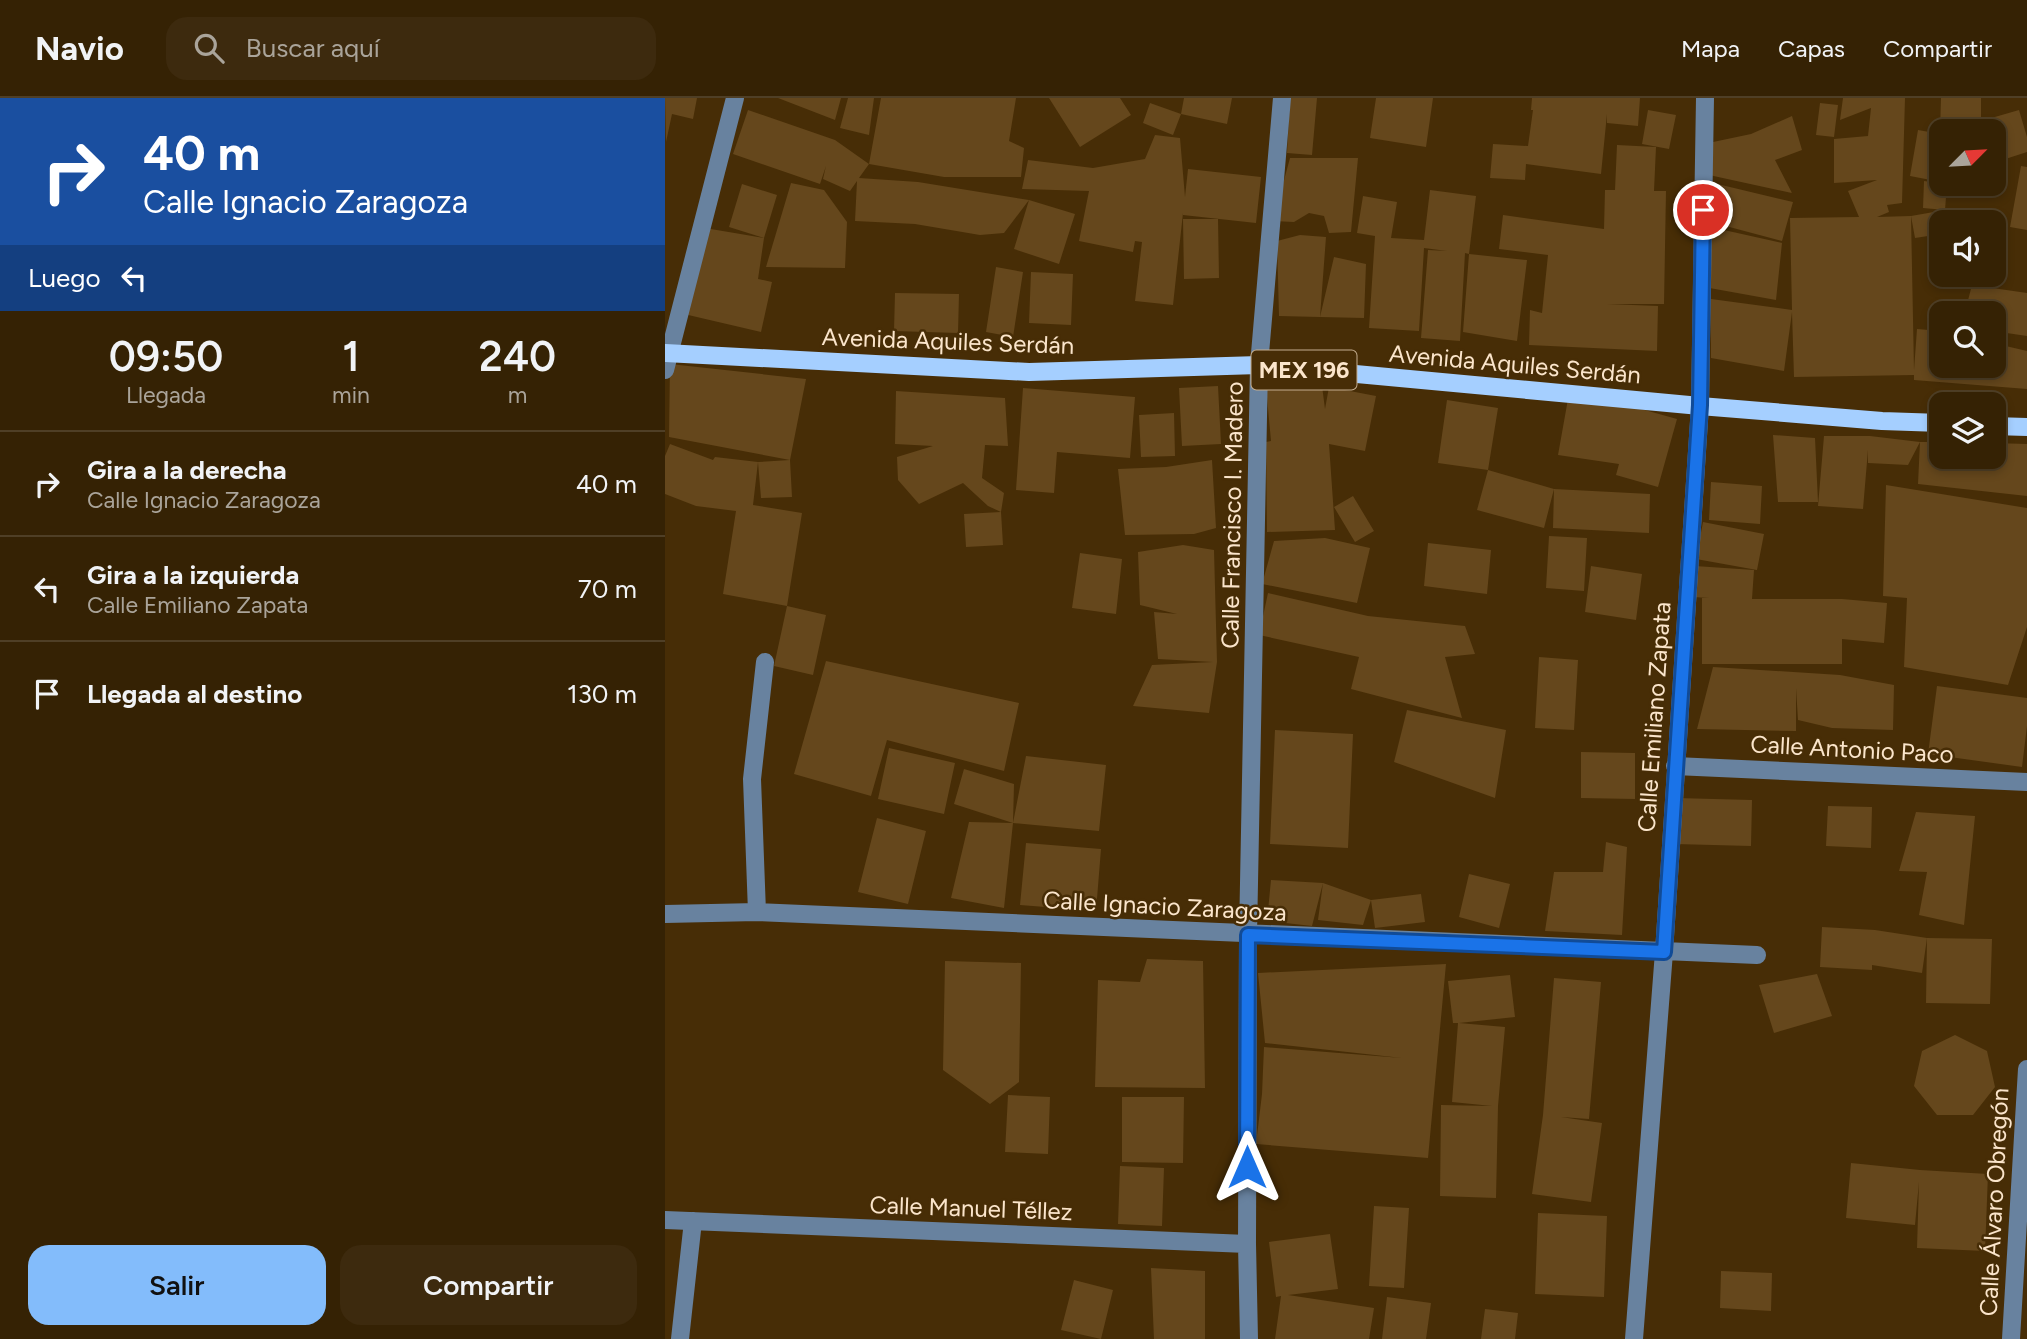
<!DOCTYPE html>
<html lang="es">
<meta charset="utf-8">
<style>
:root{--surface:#352204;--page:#3d2a0e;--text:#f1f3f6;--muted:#aaa49a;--line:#4f3f26;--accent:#83bcfb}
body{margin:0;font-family:Figtree,sans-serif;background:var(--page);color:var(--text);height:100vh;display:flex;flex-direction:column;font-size:26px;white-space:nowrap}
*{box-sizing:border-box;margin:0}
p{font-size:23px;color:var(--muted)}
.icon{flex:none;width:38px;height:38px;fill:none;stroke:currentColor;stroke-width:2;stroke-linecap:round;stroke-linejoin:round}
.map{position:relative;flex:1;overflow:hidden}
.side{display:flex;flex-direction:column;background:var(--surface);width:665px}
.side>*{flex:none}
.hud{background:#1a4fa0;color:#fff;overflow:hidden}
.needle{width:46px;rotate:66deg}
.tools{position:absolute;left:1264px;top:21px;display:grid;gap:14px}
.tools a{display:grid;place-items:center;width:77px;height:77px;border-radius:14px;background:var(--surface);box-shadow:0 4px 10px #0003,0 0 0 2px var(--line);font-size:35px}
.pin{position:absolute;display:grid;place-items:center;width:60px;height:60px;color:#fff;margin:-30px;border:4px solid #fff;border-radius:50%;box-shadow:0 2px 7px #0007}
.me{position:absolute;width:77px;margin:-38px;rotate:0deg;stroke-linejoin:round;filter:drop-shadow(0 0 5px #0008)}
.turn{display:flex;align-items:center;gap:24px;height:147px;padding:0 28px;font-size:32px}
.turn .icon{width:91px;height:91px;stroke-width:2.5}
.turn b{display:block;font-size:49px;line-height:60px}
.then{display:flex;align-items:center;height:66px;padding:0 28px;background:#0003;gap:14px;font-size:26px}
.eta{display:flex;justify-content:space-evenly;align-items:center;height:119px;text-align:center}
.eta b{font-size:42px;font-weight:600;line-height:49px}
.primary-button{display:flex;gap:14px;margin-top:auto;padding:14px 28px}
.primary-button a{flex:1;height:80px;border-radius:21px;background:var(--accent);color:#111;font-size:28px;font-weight:600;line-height:80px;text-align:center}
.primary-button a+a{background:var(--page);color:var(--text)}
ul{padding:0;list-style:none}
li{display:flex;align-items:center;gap:21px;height:105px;padding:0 28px;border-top:2px solid var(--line)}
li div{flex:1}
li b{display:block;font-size:26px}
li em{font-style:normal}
header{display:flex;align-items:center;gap:42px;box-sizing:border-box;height:98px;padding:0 35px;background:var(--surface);border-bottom:2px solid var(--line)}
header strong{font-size:33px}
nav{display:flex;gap:38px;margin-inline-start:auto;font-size:24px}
.search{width:490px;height:63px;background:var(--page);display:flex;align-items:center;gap:18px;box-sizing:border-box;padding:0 24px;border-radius:21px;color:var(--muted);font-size:26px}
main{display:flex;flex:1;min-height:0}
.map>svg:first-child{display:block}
.building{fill:#65471c}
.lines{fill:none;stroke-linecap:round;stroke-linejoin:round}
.minor{stroke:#68829f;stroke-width:18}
.major{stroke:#a5cfff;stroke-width:18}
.route-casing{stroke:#114b97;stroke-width:18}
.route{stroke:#1a73e8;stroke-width:12}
.labels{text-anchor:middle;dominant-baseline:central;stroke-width:5;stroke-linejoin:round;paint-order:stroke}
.shield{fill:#472d06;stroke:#c5ae90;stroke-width:2}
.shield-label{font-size:23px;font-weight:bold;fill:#fbe5cb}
.street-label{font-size:24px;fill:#fbe5cb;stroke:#472d06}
</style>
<header>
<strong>Navio</strong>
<div class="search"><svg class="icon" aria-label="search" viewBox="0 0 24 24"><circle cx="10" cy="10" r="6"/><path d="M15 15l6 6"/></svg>Buscar aquí</div>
<nav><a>Mapa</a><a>Capas</a><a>Compartir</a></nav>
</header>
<main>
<section class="side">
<div class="hud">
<div class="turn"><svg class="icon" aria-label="right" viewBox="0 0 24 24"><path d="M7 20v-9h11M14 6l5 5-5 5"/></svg><div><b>40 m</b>Calle Ignacio Zaragoza</div></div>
<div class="then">Luego<svg class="icon" aria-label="left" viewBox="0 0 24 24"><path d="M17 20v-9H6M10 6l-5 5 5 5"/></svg></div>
</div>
<div class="eta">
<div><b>09:50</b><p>Llegada</p></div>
<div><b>1</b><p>min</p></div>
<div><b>240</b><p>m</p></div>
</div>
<ul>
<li><svg class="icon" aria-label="right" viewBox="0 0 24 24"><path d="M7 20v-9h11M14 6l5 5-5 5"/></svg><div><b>Gira a la derecha</b><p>Calle Ignacio Zaragoza</p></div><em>40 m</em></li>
<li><svg class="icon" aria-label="left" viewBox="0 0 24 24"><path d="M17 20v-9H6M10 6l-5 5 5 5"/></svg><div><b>Gira a la izquierda</b><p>Calle Emiliano Zapata</p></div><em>70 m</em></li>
<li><svg class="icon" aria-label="arrive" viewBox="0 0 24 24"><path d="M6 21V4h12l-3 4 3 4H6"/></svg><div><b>Llegada al destino</b></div><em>130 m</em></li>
</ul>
<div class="primary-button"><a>Salir</a><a>Compartir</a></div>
</section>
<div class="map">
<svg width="1362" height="1241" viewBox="0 0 1362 1241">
<rect width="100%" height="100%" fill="#472d06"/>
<!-- building -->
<path class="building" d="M 0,0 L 32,0 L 28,21 L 7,16 L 1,44 Z
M 113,0 L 176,0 L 170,22 Z
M 183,0 L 209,0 L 204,37 L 175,30 Z
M 216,0 L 351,0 L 344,43 L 359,50 L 356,79 L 279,79 L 204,66 L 194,80 L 253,84 L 364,102 L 339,135 L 315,137 L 250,126 L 190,123 L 192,83 L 185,93 L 158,81 L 161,68 L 155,86 L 68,56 L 83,12 L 170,42 L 204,66 Z
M 384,0 L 455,0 L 466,17 L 415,49 Z
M 519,0 L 567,0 L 562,26 L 516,16 Z
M 625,0 L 652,0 L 647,57 L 622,55 Z
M 711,0 L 768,0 L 761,49 L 705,40 Z
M 867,0 L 975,0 L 973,28 L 942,25 L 942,16 L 936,76 L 861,66 L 860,82 L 825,80 L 828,46 L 863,48 L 868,12 L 866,12 Z
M 1178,0 L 1240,0 L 1237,105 L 1222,107 L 1224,114 L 1212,119 L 1246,118 L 1280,112 L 1258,110 L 1259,83 L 1282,86 L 1280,112 L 1282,124 L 1276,124 L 1276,136 L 1250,140 L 1246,118 L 1249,272 L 1252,231 L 1276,233 L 1276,268 L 1328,268 L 1328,245 L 1362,253 L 1362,291 L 1249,282 L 1249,277 L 1129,279 L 1127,214 L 1119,273 L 1046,260 L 1046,201 L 1127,212 L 1125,120 L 1194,119 L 1183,93 L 1212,82 L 1169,85 L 1169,41 L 1203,38 L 1206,10 L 1175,22 Z
M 1276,0 L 1316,0 L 1316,23 L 1354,12 L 1362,39 L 1362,54 L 1328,65 L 1328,33 L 1317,33 L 1315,30 L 1315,33 L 1275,33 Z
M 485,5 L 516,16 L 508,37 L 478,25 Z
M 1155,5 L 1173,7 L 1169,39 L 1151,37 Z
M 983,12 L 1011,17 L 1004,51 L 977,46 Z
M 1127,18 L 1137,52 L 1110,62 L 1127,95 L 1044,77 L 1048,44 L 1086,36 Z
M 1253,32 L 1276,36 L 1276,84 L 1245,78 Z
M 490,37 L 515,40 L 520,99 L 523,71 L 596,79 L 591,125 L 518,117 L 518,115 L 508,207 L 470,203 L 477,144 L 470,143 L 468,154 L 414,143 L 424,93 L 357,91 L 363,62 L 428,70 L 480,61 Z
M 952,47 L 991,49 L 989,93 L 1001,93 L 999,206 L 942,206 L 993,208 L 992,253 L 864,247 L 865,212 L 877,215 L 883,157 L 834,151 L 838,117 L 939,131 L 940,92 L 950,92 Z
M 625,60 L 693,60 L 686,134 L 664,135 L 659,118 L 644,115 L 629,124 L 608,123 Z
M 1356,68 L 1362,69 L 1362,132 L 1345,129 Z
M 1044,84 L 1128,104 L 1117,143 L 1042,123 Z
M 126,85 L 159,92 L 182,124 L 180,170 L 101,169 Z
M 77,86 L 112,97 L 99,140 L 64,129 Z
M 765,92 L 811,98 L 804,156 L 800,155 L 795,243 L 756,240 L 763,152 L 782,153 L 759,150 L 754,233 L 704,230 L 710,138 L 692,135 L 698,98 L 732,104 L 726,140 L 759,142 Z
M 364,102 L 410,116 L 394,166 L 349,151 Z
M 518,121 L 553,121 L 554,180 L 519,181 Z
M 1041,128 L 1117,145 L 1111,202 L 1039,189 Z
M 40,130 L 99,140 L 93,181 L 107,184 L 96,234 L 19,216 Z
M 635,137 L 661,139 L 655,219 L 614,218 L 612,143 Z
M 804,156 L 862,162 L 852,243 L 798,234 Z
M 669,159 L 701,166 L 699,220 L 655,219 Z
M 331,169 L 358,174 L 348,239 L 321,234 Z
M 366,174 L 408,176 L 406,227 L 364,225 Z
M 1307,187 L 1362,195 L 1362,238 L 1328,233 L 1328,215 L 1279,215 L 1280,203 L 1301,210 Z
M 230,195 L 294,196 L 293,235 L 229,233 Z
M 5,266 L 141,281 L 125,362 L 127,399 L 96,400 L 93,364 L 125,362 L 4,339 Z
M 600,278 L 656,280 L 660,311 L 664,289 L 711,298 L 700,353 L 664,346 L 670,432 L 602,434 L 601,344 L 606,343 Z
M 553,288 L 556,346 L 517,348 L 514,290 Z
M 358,290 L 470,299 L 465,360 L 392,354 L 389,395 L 351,392 Z
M 231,293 L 340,300 L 343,348 L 320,347 L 317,380 L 339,395 L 336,414 L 323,408 L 298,385 L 254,406 L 233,382 L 232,359 L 268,348 L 230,346 Z
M 903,301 L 969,309 L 1012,321 L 993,389 L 951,377 L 954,366 L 893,357 Z
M 782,302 L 833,310 L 823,372 L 773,365 Z
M 509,315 L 510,358 L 476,359 L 474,317 Z
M 1108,337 L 1150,340 L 1153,404 L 1113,404 Z
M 1159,338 L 1205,338 L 1255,344 L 1243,367 L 1203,365 L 1203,352 L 1198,411 L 1153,408 Z
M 1255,344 L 1276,344 L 1276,359 L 1328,359 L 1328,345 L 1362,346 L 1362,398 L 1253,386 Z
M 5,346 L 48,362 L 50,359 L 93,364 L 88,407 L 137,415 L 122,508 L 58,496 L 71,413 L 31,408 L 0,396 L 0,358 Z
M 547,362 L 551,430 L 529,436 L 460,437 L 453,371 L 501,369 Z
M 823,372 L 889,391 L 879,430 L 812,412 Z
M 1046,384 L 1097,388 L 1095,426 L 1044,422 Z
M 1221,387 L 1362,410 L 1362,529 L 1343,587 L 1239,569 L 1242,500 L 1218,498 Z
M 889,391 L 985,396 L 984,435 L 888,430 Z
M 688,398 L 709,433 L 690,444 L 669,409 Z
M 336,414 L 338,447 L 301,449 L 299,416 Z
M 1038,424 L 1099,436 L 1092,472 L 1031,461 Z
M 884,438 L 922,440 L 919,493 L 881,490 Z
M 660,440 L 705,450 L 692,505 L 597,486 L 609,443 Z
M 763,445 L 826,452 L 822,496 L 759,488 Z
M 518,447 L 549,452 L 552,564 L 544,615 L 468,608 L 487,567 L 548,564 L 493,561 L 489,514 L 512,516 L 475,507 L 473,454 Z
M 415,455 L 457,461 L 451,516 L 407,510 Z
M 926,468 L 977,476 L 971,522 L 920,514 Z
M 1030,468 L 1089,472 L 1087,501 L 1177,501 L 1222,505 L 1219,545 L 1177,541 L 1177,566 L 1037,566 L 1037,500 L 1044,500 L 1028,499 Z
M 603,495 L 703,518 L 800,528 L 810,556 L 780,559 L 797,620 L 686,591 L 694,559 L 594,537 Z
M 122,508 L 161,517 L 148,577 L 109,568 Z
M 874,559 L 913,562 L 909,632 L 870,630 Z
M 161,563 L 354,605 L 339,673 L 222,642 L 206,698 L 129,676 Z
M 1048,569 L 1175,577 L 1229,587 L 1228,632 L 1167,630 L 1133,622 L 1131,590 L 1131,633 L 1032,631 Z
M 1272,588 L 1362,600 L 1362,628 L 1357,669 L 1263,656 Z
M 742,612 L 841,632 L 830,700 L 729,664 Z
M 610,632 L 688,636 L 683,750 L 605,746 Z
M 224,650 L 290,665 L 279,716 L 213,701 Z
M 916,654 L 970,655 L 970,701 L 916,700 Z
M 361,658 L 441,667 L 434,733 L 348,725 Z
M 299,671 L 349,686 L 348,725 L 289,706 Z
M 1011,700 L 1087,702 L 1086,748 L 1010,746 Z
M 1163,708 L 1207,709 L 1206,750 L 1161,748 Z
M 1251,714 L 1310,718 L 1299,827 L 1254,817 L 1262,774 L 1234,773 Z
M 212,720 L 261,733 L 243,806 L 193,794 Z
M 304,724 L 348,725 L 339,810 L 286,800 Z
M 941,744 L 962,749 L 957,837 L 880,833 L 889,774 L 938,774 Z
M 361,745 L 436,751 L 431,813 L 355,807 Z
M 804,776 L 845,786 L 834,830 L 794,819 Z
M 606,782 L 658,785 L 706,802 L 698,827 L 653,822 L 658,785 L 647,828 L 602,823 Z
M 756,796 L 760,824 L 710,830 L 706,802 Z
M 1157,829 L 1210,832 L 1262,840 L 1257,875 L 1207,867 L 1207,872 L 1155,869 Z
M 1262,840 L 1327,841 L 1325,906 L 1261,905 Z
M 482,861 L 538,863 L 540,990 L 430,989 L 433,882 L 475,884 Z
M 280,863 L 356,865 L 354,984 L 325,1006 L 278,972 Z
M 781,866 L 763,1060 L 591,1046 L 597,996 L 599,949 L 737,960 L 600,945 L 593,875 Z
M 1152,876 L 1167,918 L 1109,935 L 1094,887 Z
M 845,877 L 850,919 L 794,925 L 840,929 L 833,1008 L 831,1100 L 775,1098 L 776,1007 L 827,1008 L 787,1004 L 793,925 L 788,925 L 783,883 Z
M 889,880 L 936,884 L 924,1021 L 896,1019 L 937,1025 L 926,1104 L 867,1096 L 878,1017 Z
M 1290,937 L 1322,953 L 1330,989 L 1308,1017 L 1272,1017 L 1249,988 L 1257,953 Z
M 343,997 L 385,999 L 383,1056 L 340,1054 Z
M 457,999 L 519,999 L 518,1065 L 457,1064 Z
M 1186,1065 L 1255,1072 L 1323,1076 L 1320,1153 L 1252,1150 L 1254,1084 L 1250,1127 L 1181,1120 Z
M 455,1068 L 499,1070 L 497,1128 L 453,1126 Z
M 709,1108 L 744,1110 L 739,1190 L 704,1188 Z
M 873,1115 L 942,1118 L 939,1199 L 870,1196 Z
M 665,1136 L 673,1191 L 623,1197 L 709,1210 L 704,1241 L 610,1241 L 616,1198 L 611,1199 L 604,1144 Z
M 486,1170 L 540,1173 L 540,1241 L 489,1241 Z
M 1056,1173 L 1107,1175 L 1106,1213 L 1055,1210 Z
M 409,1182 L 448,1192 L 436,1241 L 396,1232 Z
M 722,1199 L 766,1205 L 761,1241 L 717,1241 Z
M 820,1211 L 853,1215 L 850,1241 L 816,1241 Z"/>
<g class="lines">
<!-- minor -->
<path class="minor" d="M 0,272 L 70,0
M 1010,668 L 1362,684
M 92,814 L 87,681 L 100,564
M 0,816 L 92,814 L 1092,857
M 0,1122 L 582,1146
M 15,1241 L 28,1123
M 584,1241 L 582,1146 L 583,837 L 594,267 L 617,0
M 969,1241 L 999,854 L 1035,308 L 1040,0
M 1346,1241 L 1362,971"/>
<!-- major -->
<path class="major" d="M 0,255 L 364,274 L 594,267 L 1035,308 L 1217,323 L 1276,325
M 1328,328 L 1362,329"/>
</g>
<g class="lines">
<!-- route casing -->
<g class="route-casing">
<path id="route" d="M 582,1069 L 583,837 L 999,854 L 1035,307 L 1038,112"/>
</g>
<!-- route -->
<use href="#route" class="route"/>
</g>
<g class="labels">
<!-- shield labels -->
<rect class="shield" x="586.5" y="252.5" width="105" height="39" rx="5"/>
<g class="shield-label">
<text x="639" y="272">MEX 196</text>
</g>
<!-- street labels -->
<g class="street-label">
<text transform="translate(283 243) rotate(2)">Avenida Aquiles Serdán</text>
<text transform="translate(850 266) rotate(5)">Avenida Aquiles Serdán</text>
<text transform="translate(567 417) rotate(-89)">Calle Francisco I. Madero</text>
<text transform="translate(989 619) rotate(-86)">Calle Emiliano Zapata</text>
<text transform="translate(1187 651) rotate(3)">Calle Antonio Paco</text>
<text transform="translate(500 808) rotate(3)">Calle Ignacio Zaragoza</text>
<text transform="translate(1329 1104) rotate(-87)">Calle Álvaro Obregón</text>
<text transform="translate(306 1110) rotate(2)">Calle Manuel Téllez</text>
</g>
</g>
</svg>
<div class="tools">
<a><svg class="needle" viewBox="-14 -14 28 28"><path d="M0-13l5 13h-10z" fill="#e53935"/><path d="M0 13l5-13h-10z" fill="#aaa49a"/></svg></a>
<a><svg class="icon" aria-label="sound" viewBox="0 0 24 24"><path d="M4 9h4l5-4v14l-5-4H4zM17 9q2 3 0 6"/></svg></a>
<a><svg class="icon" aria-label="search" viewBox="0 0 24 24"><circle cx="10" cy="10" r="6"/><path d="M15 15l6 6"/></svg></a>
<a><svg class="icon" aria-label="layers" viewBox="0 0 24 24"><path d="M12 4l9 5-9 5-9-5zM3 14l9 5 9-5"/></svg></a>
</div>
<div class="pin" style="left:1038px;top:112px;background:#d93025"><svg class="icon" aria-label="arrive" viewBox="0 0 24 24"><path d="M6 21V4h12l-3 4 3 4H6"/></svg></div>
<svg class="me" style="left:582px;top:1069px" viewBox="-20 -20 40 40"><path d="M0-17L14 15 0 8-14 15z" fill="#1a73e8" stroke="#fff" stroke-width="4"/></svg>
</div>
</main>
